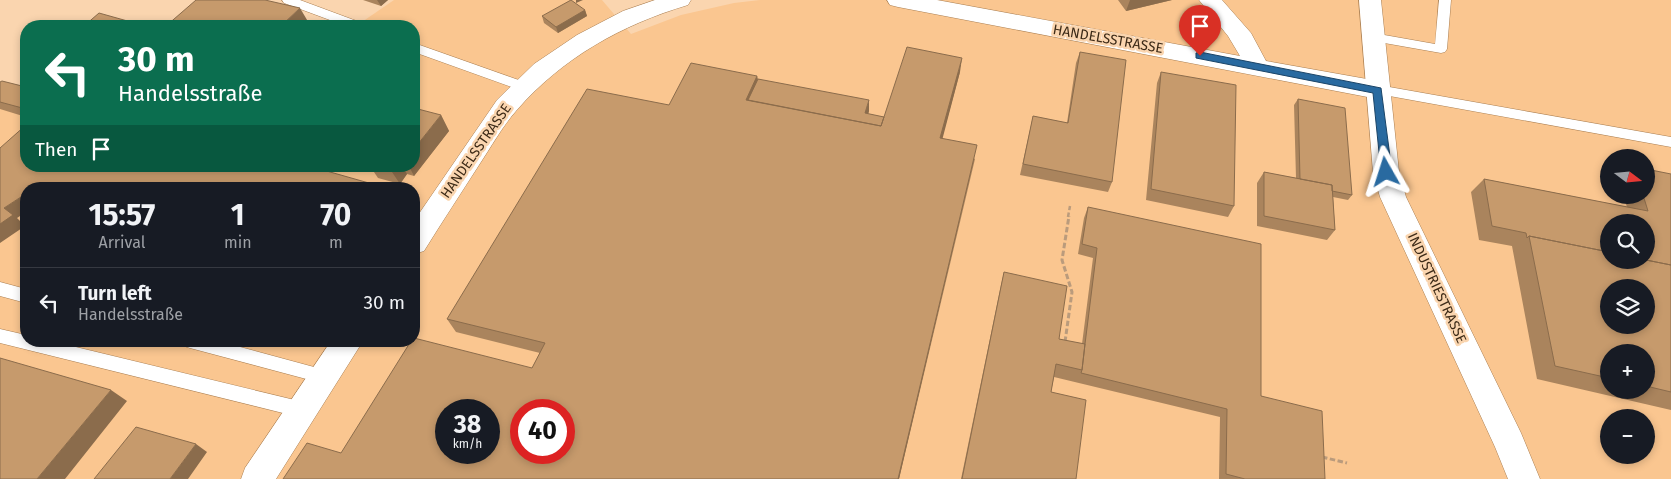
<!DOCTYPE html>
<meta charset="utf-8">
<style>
:root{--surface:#171b24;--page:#20242c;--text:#f1f3f6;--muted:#9ea1a6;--line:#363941}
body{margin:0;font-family:"Fira Sans",sans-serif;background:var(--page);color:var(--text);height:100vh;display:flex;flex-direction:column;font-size:19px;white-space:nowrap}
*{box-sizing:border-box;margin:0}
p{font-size:16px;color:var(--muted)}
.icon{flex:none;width:28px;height:28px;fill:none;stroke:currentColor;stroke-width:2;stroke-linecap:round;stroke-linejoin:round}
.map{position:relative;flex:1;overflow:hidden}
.drawer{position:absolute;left:20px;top:182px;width:400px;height:165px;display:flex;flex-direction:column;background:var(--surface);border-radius:20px;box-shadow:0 2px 8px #0003}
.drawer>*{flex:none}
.banner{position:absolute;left:20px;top:20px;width:400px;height:152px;border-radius:20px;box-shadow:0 2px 8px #0003;background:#0b6e4f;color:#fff;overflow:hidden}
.needle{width:32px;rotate:106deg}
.tools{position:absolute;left:1600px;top:149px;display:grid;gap:10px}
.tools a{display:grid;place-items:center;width:55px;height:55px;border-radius:50%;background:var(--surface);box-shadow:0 2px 8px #0003;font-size:25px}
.speed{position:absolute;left:435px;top:399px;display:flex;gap:10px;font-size:25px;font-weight:700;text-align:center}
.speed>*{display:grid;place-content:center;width:65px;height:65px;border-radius:50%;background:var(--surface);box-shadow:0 2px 8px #0003;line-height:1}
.speed small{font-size:12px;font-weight:400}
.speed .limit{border:8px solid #d22;background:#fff;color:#111}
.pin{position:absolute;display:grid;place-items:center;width:42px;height:42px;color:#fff;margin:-51px -21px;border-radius:50% 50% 50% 0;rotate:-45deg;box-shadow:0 0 5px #0007}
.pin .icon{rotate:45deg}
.me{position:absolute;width:55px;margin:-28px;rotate:354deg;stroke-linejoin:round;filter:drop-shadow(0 0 4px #0008)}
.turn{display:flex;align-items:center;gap:18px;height:105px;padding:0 15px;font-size:22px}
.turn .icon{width:65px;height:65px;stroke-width:2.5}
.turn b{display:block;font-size:35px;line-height:42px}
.then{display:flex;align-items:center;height:48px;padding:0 15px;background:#0003;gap:10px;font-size:19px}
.eta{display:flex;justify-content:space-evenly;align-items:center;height:85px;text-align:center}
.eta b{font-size:30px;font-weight:700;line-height:35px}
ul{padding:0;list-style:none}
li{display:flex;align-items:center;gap:15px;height:70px;padding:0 15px;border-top:1px solid var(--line)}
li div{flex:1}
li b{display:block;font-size:19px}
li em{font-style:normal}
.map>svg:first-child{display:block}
.built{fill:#fac690;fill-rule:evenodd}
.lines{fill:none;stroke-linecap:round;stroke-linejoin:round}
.lane-casing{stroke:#aa7f52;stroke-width:1}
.street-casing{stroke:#aa7f52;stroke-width:1}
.secondary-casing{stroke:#aa7f52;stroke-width:1}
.path-far1{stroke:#ba9b7c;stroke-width:2.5;stroke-dasharray:4.5 2.5;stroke-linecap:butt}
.path{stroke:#ba9b7c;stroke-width:3;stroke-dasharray:5.5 2.5;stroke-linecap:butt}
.lane{fill:#fff;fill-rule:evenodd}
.street{fill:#fff;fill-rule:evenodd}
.secondary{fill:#fff;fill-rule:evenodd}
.wall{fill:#aa845d;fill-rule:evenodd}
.shaded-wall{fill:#8b6c4c}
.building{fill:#c69a6c;stroke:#8b6c4c;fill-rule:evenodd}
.route{fill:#296aa0;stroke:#1b4568}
.labels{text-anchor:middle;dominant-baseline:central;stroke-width:5;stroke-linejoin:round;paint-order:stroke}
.street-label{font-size:14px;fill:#3c2a17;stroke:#fad5af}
</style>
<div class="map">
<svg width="1671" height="479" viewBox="0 0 1671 479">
<rect width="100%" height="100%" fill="#fad5af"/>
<!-- built -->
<path class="built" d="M 394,0 L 602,0 L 631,34 L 681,15 L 734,3 L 760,0 L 1671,0 L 1671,479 L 0,479 L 0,88 L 26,95 L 26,166 L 414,166 L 414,26 L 356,26 ZM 1609,158 L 1646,158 L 1646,195 L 1609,195 ZM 26,189 L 414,189 L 414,341 L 26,341 ZM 1609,222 L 1646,222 L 1646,260 L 1609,260 ZM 1609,288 L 1646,288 L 1646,325 L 1609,325 ZM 1609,352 L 1646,352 L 1646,390 L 1609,390 ZM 446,410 L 489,410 L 489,452 L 446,452 ZM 521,410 L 564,410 L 564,452 L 521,452 ZM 1609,418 L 1646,418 L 1646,455 L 1609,455 Z"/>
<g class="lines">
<!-- lane casing -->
<g class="lane-casing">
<path id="lane" d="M 282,0 L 300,0 L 362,23 L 364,26 L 346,26 L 284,3 Z
M 1439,0 L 1451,0 L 1447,49 L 1445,52 L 1441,53 L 1373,41 L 1367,37 L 1373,33 L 1435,44 Z
M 414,43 L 530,84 L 532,87 L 530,90 L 520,90 L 414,52 Z
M 1378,85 L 1671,137 L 1671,147 L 1373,93 L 1371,90 L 1373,87 Z
M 0,282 L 26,289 L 26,303 L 0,296 Z
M 0,329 L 26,335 L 26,341 L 51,341 L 303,402 L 309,404 L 312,410 L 309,416 L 303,418 L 0,343 Z
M 182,341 L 218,341 L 325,370 L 331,372 L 333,377 L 331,382 L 325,384 L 190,348 L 184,346 Z"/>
</g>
<!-- street casing -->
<g class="street-casing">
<path id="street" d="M 655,0 L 691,0 L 688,5 C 621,25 562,58 516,111 C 502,127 491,147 479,165 C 461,193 442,222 424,251 L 414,254 L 414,221 L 497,100 L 534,64 L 577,35 L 623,11 Z
M 887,0 L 937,0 L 1240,56 L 1228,36 L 1199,0 L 1222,0 L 1251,33 L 1266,61 L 1378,81 L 1387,84 L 1390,90 L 1387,96 L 1378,99 L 898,7 L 890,5 Z
M 331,341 L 363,341 L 276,479 L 241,479 L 245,468 Z"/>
</g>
<!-- secondary casing -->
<g class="secondary-casing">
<path id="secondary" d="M 1359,0 L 1381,0 L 1399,172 L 1406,197 L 1521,433 L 1540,479 L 1508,479 L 1495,447 L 1380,197 L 1373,172 Z"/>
</g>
<!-- path-far1 -->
<path class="path-far1" d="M 1068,217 L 1070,206"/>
<!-- path -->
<path class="path" d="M 1065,342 L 1072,292 L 1062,260 L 1069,216
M 1322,457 L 1347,463"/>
<!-- lane -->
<use href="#lane" class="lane"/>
<!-- street -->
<use href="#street" class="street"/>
<!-- secondary -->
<use href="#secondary" class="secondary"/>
</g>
<!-- wall -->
<path class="wall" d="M 363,0 L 388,0 L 381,6 Z
M 1118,0 L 1172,0 L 1126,11 Z
M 585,10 L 587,16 L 558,33 L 544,23 L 542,16 Z
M 1080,52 L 1112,182 L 1108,192 L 1020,175 L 1033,116 L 1067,123 L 1076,63 Z
M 960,72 L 942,138 L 975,159 L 899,479 L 283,479 L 532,368 L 540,353 L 456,332 L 447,319 L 669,105 L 757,76 L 758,79 L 869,111 L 868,114 L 884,117 Z
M 1161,72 L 1234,206 L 1228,217 L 1146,200 L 1157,83 Z
M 0,82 L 26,87 L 26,117 L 0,109 Z
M 1298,99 L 1352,195 L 1348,200 L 1333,197 L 1335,230 L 1327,240 L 1257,226 L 1257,183 L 1264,172 L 1296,178 L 1294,105 Z
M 441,115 L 449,131 L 414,176 L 407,174 L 400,184 L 378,178 L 370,166 L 414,166 Z
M 1671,174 L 1671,410 L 1537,379 L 1512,246 L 1479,240 L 1471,192 L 1484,179 L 1627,207 L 1623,195 L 1646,195 ZM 1609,352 L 1646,352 L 1646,390 L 1609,390 Z
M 1088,207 L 1261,396 L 1325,479 L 1219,479 L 1220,417 L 1054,377 L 1051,392 L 1076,479 L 961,479 L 1001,285 L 1004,272 L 1059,339 L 1082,344 L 1093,258 L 1078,254 L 1084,218 Z"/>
<!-- shaded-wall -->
<path class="shaded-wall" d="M 377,0 L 388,0 L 381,6 Z
M 576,0 L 583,0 L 576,3 Z
M 1130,0 L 1172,0 L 1126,11 Z
M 300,8 L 310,25 L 309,26 L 285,26 L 283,24 Z
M 585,10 L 587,16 L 558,33 L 556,27 Z
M 131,22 L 135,26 L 125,26 Z
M 962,58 L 960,72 L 939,152 L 940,138 Z
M 757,76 L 759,90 L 752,105 L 746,100 Z
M 869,100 L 869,111 L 865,124 L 865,113 Z
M 441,115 L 449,131 L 414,176 L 409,166 L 414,166 L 414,149 Z
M 977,145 L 899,479 L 898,479 Z
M 392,166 L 402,166 L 407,174 L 400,184 L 390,169 Z
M 24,195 L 26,197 L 26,212 L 17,218 L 25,226 L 0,243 L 0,224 L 4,208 Z
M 111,390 L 127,401 L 65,479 L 37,479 Z
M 196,444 L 207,452 L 188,479 L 170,479 Z"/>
<!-- building -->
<path class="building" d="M 196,0 L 265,0 L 300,8 L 283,24 L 291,26 L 166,26 Z
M 571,0 L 585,10 L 556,27 L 542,16 Z
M 99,13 L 131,22 L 125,26 L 84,26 Z
M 907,47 L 962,58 L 940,138 L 977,145 L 898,479 L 283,479 L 307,443 L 341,453 L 411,341 L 414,341 L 414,338 L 532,368 L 545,343 L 447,319 L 587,89 L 669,105 L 691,63 L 757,76 L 746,100 L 881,126 ZM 446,410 L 489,410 L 489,452 L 446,452 ZM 521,410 L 564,410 L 564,452 L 521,452 Z
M 1080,52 L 1126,60 L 1112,182 L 1023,164 L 1033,116 L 1068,123 Z
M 1161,72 L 1236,85 L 1234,206 L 1151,189 Z
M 758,79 L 869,100 L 865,113 L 884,117 L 881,126 L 748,100 Z
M 2,81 L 26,87 L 26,109 L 0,102 L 0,82 Z
M 1298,99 L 1345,108 L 1352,195 L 1332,191 L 1332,185 L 1300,179 Z
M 414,108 L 441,115 L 414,149 Z
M 26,125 L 26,166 L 309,166 L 390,189 L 26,189 L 26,196 L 24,195 L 4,208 L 13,215 L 0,224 L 0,148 Z
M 381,166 L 392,166 L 390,169 Z
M 1646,169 L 1671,174 L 1671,265 L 1646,260 L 1646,222 L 1609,222 L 1609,252 L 1529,236 L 1527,238 L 1526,233 L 1492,226 L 1484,179 L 1648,211 L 1643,195 L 1646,195 Z
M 1264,172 L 1332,185 L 1335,230 L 1264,216 Z
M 1088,207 L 1261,244 L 1261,396 L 1322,411 L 1325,479 L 1245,479 L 1226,474 L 1227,409 L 1081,373 L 1082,370 L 1085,344 L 1097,248 L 1082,244 Z
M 1529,236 L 1609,252 L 1609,260 L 1646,260 L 1671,265 L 1671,392 L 1646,386 L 1646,352 L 1609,352 L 1609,378 L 1555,366 ZM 1609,288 L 1646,288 L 1646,325 L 1609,325 Z
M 1004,272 L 1067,286 L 1059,339 L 1085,344 L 1082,370 L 1056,364 L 1051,392 L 1086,400 L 1076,479 L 962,479 Z
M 0,358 L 111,390 L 37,479 L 0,479 Z
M 136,427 L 196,444 L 170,479 L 94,479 Z"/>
<!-- route -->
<path class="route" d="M 1200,52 L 1381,88 L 1392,172 L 1390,175 L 1386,176 L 1381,172 L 1373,93 L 1196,58 L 1196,53 Z"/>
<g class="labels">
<!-- street labels -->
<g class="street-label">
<text transform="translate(1108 39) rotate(10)">HANDELSSTRASSE</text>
<text transform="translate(476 151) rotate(-55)">HANDELSSTRASSE</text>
<text transform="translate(1437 288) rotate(65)">INDUSTRIESTRASSE</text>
</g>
</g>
</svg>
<div class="tools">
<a><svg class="needle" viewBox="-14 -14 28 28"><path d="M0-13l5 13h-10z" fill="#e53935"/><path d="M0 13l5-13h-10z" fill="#9ea1a6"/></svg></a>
<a><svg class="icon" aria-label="search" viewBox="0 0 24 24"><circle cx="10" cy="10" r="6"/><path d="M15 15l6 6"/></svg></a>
<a><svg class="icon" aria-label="layers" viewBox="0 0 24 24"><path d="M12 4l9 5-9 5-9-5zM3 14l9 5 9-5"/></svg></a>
<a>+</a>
<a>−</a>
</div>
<div class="speed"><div>38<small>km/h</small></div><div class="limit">40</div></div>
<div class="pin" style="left:1200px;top:56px;background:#d93025"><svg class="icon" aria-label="arrive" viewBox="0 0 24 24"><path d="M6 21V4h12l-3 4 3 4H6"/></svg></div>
<svg class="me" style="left:1386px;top:172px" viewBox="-20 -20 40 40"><path d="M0-17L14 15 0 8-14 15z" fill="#296aa0" stroke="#fff" stroke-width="4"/></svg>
<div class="banner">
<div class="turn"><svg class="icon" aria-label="left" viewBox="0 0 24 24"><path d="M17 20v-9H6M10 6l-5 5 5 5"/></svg><div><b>30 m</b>Handelsstraße</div></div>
<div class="then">Then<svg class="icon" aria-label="arrive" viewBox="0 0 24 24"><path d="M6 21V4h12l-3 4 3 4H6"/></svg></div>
</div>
<section class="drawer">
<div class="eta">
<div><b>15:57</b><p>Arrival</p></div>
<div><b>1</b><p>min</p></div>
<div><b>70</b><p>m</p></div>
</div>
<ul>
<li><svg class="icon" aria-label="left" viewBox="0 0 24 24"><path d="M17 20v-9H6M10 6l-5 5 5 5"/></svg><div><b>Turn left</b><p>Handelsstraße</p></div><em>30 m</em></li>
</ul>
</section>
</div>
